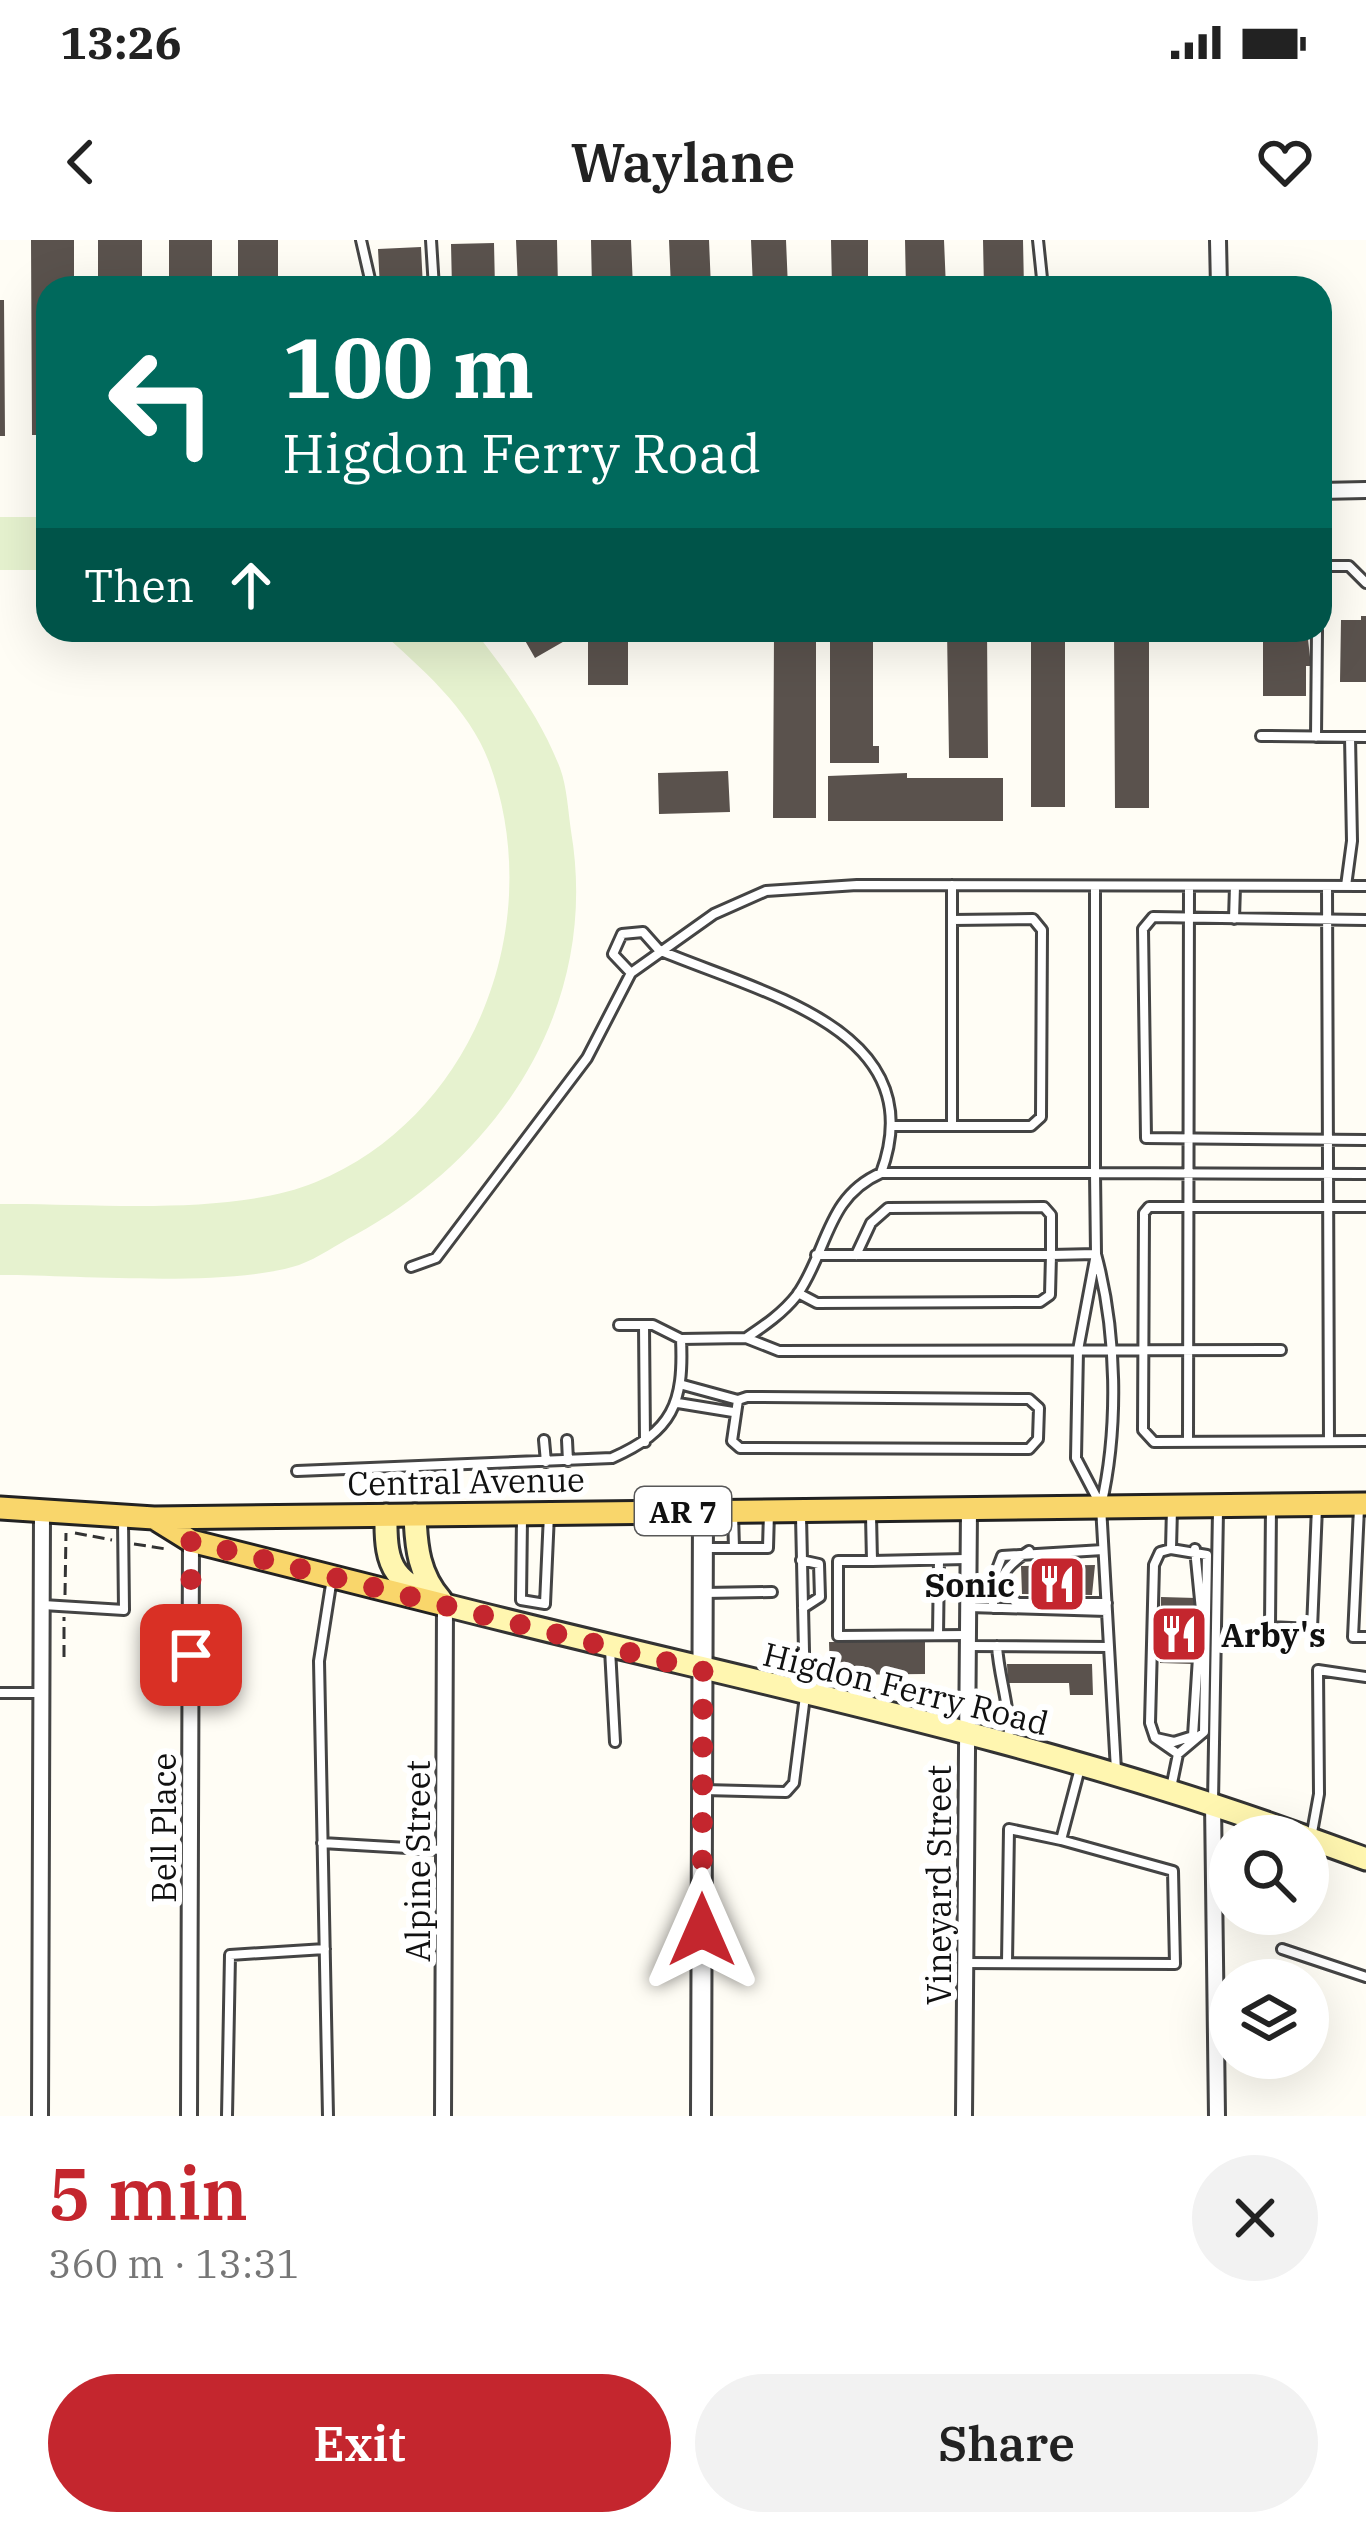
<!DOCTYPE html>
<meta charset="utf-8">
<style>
:root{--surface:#fff;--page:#f2f2f2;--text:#222;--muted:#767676;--accent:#c4262e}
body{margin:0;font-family:"IBM Plex Serif",serif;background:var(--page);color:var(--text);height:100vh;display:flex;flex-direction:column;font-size:45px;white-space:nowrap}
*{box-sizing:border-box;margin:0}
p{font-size:39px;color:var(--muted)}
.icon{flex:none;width:66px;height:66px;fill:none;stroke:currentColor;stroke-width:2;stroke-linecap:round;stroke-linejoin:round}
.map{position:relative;height:1876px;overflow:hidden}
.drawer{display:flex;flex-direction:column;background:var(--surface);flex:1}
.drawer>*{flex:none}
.hud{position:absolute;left:36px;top:36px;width:1296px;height:366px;border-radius:36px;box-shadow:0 12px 48px #0002;background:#00695c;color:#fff;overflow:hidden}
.buttons{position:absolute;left:1209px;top:1575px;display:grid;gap:24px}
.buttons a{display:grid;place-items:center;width:120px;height:120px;border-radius:50%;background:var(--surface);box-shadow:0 12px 48px #0002;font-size:60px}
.pin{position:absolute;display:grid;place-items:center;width:102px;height:102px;color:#fff;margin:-51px;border-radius:24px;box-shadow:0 6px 18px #0006}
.me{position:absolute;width:132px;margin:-66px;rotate:0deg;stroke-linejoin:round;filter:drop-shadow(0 0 9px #0008)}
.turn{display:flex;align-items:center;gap:42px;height:252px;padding:0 48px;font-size:54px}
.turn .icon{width:156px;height:156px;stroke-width:2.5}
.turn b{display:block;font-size:84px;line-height:102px}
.then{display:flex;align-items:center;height:114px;padding:0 48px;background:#0003;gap:24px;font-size:45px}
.round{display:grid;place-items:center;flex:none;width:126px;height:126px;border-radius:63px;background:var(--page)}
.headline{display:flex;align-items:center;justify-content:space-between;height:204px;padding:0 48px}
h1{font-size:72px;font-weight:600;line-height:90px;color:var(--accent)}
.primary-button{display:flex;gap:24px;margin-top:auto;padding:24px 48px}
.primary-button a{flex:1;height:138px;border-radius:72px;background:var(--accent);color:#fff;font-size:48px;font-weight:600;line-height:138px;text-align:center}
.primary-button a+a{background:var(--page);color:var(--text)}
.status{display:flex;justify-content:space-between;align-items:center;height:84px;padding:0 60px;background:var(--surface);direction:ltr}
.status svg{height:33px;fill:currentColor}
header{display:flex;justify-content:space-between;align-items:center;height:156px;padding:0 48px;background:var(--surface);font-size:54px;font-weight:600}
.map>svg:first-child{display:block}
.pitch{fill:#e6f2cf}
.building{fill:#5a524d}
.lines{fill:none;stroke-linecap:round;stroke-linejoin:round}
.service-casing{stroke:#444;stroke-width:14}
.minor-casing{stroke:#444;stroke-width:20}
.tertiary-casing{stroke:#444;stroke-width:24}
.secondary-casing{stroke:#333;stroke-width:27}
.primary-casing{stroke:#222;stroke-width:27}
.path{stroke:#333;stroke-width:3;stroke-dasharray:12 6;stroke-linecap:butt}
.service{stroke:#fff;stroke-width:8}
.minor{stroke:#fff;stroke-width:14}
.tertiary{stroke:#fff;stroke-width:18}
.secondary{stroke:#fff6b0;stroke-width:21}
.primary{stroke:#f9d66b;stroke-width:21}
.route{stroke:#c4262e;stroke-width:21;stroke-dasharray:0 37.8}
.labels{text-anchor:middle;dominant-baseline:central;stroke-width:12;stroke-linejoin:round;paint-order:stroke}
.shield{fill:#fff;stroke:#585858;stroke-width:3}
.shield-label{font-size:30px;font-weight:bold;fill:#111}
.street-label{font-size:33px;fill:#111;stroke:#fff}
.poi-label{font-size:33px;font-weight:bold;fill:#111;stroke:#fff;text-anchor:end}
</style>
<div class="status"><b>13:26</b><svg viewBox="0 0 49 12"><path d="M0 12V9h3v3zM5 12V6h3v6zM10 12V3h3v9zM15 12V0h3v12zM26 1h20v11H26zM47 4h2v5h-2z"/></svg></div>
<header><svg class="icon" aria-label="back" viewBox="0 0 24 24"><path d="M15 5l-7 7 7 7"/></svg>Waylane<svg class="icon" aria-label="heart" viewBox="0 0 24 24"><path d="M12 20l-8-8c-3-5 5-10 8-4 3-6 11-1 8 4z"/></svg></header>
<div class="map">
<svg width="1366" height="1876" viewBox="0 0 1366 1876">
<rect width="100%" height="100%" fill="#fffdf5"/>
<!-- pitch -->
<path class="pitch" d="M 0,277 L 48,277 L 48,330 L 0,330 Z
M 379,390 L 474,390 C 507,433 540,476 560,528 C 567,547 568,571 571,591 C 600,762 504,914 355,995 C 338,1004 318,1018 299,1025 C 227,1048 80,1035 0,1035 L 0,964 C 94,963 231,977 316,942 C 476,876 548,681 489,522 C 469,468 420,427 379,390 Z"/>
<!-- building -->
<path class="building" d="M 31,0 L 74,0 L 74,48 L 48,48 L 48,195 L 32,195 Z
M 98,0 L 142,0 L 142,48 L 98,48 Z
M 169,0 L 212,0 L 212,48 L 169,48 Z
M 238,0 L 278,0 L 278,48 L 238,48 Z
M 516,0 L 557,0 L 558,48 L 518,48 Z
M 591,0 L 631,0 L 633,48 L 592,48 Z
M 669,0 L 709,0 L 711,48 L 671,48 Z
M 751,0 L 786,0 L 788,48 L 753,48 Z
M 831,0 L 868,0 L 868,48 L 832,48 Z
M 905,0 L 944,0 L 946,48 L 906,48 Z
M 983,0 L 1023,0 L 1024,48 L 984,48 Z
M 494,3 L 495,48 L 452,48 L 451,4 Z
M 421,7 L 423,48 L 380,48 L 378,9 Z
M 0,60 L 4,60 L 5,196 L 0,196 Z
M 1361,376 L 1366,376 L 1366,442 L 1340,442 L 1341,380 L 1361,380 Z
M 519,390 L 563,390 L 568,399 L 535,418 Z
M 588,390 L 628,390 L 628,445 L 588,445 Z
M 947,390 L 987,390 L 988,518 L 949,518 Z
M 1031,390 L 1065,390 L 1065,567 L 1031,567 Z
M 1114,390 L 1149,390 L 1149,568 L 1115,568 Z
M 1263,390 L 1307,390 L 1311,426 L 1306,426 L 1306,456 L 1263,456 Z
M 774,394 L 816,395 L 816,578 L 773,578 Z
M 830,395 L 873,395 L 873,506 L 879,506 L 879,523 L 830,523 Z
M 728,531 L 730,572 L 659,574 L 658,533 Z
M 907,533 L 907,538 L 1003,538 L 1003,581 L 828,581 L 828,536 Z
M 1095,1325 L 1092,1355 L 1022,1354 L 1021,1326 Z
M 1161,1357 L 1196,1358 L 1193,1424 L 1160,1423 Z
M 829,1402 L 925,1402 L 925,1434 L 830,1435 Z
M 1007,1424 L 1092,1424 L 1093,1455 L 1070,1455 L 1069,1443 L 1008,1443 Z"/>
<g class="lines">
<!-- service casing -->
<g class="service-casing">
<path id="service" d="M 361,0 L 372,48
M 431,0 L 434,48
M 1038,0 L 1043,48
M 1320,331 L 1326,326 L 1349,326 L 1366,343
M 1261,496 L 1366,497
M 1316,497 L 1317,390
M 1327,646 L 1329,1201
M 1346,646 L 1352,601 L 1350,497
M 1234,679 L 1235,646
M 1366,680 L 1153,677 L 1143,689 L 1146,898 L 1366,900
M 631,733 L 613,714 L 622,694 L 643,692 L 659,710 C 760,753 934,789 881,933 C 826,957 828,1011 797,1055 C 783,1073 764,1086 746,1098
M 952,885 L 952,645
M 895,886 L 1031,886 L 1041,877 L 1042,690 L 1033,679 L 952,680
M 881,933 L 1095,933 L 1095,646
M 1366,967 L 1149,967 L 1144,973 L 1143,1190 L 1154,1202 L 1366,1201
M 856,1015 L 871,983 L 888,968 L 1044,967 L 1051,975 L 1051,1015 L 1096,1014 L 1095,933 L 1366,934
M 411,1027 L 436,1018 L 587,818 L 631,733 L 714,674 L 766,651 L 857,645 L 1366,646
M 798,1053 L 817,1063 L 1040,1062 L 1050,1055 L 1051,1015 L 816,1015
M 619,1085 L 653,1085 L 681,1099 L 746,1098 L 779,1111 L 1281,1110
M 644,1085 L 645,1202
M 683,1145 L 738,1160
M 747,1157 L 1029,1159 L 1039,1168 L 1038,1199 L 1029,1209 L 740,1208 L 732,1201 L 738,1160 Z
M 678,1163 L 733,1172
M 544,1200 L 546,1222
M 567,1200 L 568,1221
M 1188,1202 L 1189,646
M 297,1231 L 612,1218 C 673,1191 684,1163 681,1099
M 1100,1264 L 1076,1218 L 1078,1110 L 1096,1014 C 1117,1092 1119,1188 1101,1266 L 1116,1530
M 1271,1266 L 1270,1387 L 1312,1389 L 1317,1267
M 1359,1268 L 1353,1397 L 1366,1397
M 733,1274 L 734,1308
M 871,1275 L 872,1321 L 966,1319
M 522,1278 L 521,1360 L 545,1364 L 549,1274
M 704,1308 L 768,1308 L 769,1272
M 1171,1309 L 1207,1315 L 1204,1492 L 1178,1514 L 1155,1498 L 1150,1483 L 1154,1325 L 1160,1312 Z
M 1171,1309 L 1172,1268
M 1029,1311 C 1007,1325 987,1344 1018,1363 L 1107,1363
M 801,1320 L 819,1324 L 820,1357 L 803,1368
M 872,1321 L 838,1321 L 838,1396 L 967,1395
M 704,1353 L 772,1352
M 43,1365 L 124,1370 L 123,1280
M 969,1367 L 1107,1371
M 993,1368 L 993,1340 L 1002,1316 L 1103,1310
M 938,1395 L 939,1320
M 968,1406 L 1108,1407
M 997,1406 C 999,1440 1012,1470 1008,1504
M 610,1409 L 615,1502
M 0,1453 L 40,1453
M 1156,1498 L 1174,1502 L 1193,1496 L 1201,1370 L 1195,1309
M 1171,1548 L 1178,1514
M 704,1550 L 786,1552 L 794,1543 L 805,1456 L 801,1276
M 1213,1562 L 1218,1271
M 1311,1598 L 1319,1554 L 1318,1430 L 1366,1437
M 322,1603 L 442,1610
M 1282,1709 L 1366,1737
M 1007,1722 L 1009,1589 L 1061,1600
M 964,1723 L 1175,1724 L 1173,1631 L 1061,1600 L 1080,1528
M 227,1876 L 230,1715 L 325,1709
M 328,1876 L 319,1421 L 332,1338"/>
</g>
<!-- minor casing -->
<g class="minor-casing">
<path id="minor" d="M 1218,0 L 1219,48
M 1320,251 L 1366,250
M 1213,1563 L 1217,1876
M 40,1876 L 42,1273
M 189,1876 L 191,1301
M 443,1876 L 445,1365
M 964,1876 L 969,1270"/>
</g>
<!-- tertiary casing -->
<g class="tertiary-casing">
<path id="tertiary" d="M 701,1876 L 703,1271"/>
</g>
<!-- secondary casing -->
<g class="secondary-casing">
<path id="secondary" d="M 386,1275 C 385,1333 395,1339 445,1365 C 731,1438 1026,1495 1303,1596
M 415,1275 C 416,1307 419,1335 441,1360
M 1308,1598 L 1366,1619"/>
</g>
<!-- primary casing -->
<g class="primary-casing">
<path id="primary" d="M 0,1268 L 154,1278 L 1366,1264
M 154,1278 L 191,1301 L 445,1365"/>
</g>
<!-- path -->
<path class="path" d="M 75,1293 L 112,1300
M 134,1304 L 166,1309
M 65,1355 L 66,1293
M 64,1417 L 64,1377"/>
<!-- service -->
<use href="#service" class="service"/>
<!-- minor -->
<use href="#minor" class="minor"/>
<!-- tertiary -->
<use href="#tertiary" class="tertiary"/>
<!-- secondary -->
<use href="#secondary" class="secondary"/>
<!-- primary -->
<use href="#primary" class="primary"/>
</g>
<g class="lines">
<!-- route -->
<path class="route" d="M 191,1415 L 191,1301 L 703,1431 L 702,1690"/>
</g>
<!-- icons -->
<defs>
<g id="restaurant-square" transform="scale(3)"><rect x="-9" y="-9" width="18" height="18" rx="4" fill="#c4262e" stroke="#fff"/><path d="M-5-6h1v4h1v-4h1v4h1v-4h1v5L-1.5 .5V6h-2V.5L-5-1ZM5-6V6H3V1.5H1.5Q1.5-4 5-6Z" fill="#fff"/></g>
</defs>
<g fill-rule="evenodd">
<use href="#restaurant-square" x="1057" y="1344"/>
<use href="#restaurant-square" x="1179" y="1394"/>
</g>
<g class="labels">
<!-- shield labels -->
<rect class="shield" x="635" y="1247" width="96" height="48" rx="9"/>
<g class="shield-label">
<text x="683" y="1271">AR 7</text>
</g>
<!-- street labels -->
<g class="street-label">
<text transform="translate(466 1241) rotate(-1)">Central Avenue</text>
<text transform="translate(906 1448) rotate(14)">Higdon Ferry Road</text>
<text transform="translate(163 1588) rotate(-90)">Bell Place</text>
<text transform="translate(417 1621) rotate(-90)">Alpine Street</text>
<text transform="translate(938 1645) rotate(-90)">Vineyard Street</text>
</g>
<!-- poi labels -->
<g class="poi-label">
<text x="1015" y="1344">Sonic</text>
<text x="1221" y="1394" text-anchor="start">Arby's</text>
</g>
</g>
</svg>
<div class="buttons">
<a><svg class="icon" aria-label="search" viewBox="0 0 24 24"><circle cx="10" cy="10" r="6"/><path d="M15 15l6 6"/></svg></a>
<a><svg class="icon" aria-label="layers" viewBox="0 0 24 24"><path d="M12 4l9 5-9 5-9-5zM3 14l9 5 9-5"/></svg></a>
</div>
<div class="pin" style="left:191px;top:1415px;background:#d93025"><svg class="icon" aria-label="arrive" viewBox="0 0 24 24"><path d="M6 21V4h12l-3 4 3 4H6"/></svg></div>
<svg class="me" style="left:702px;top:1690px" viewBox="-20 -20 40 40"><path d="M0-17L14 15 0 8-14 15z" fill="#c4262e" stroke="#fff" stroke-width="4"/></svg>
<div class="hud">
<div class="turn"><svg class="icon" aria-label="left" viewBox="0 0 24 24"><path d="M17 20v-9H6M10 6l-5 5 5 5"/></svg><div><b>100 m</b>Higdon Ferry Road</div></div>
<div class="then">Then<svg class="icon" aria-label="ahead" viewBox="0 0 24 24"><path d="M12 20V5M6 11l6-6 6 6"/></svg></div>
</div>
</div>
<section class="drawer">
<div class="headline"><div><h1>5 min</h1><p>360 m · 13:31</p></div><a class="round"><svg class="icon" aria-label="close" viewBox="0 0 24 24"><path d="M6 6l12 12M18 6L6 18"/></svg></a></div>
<div class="primary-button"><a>Exit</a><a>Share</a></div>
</section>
